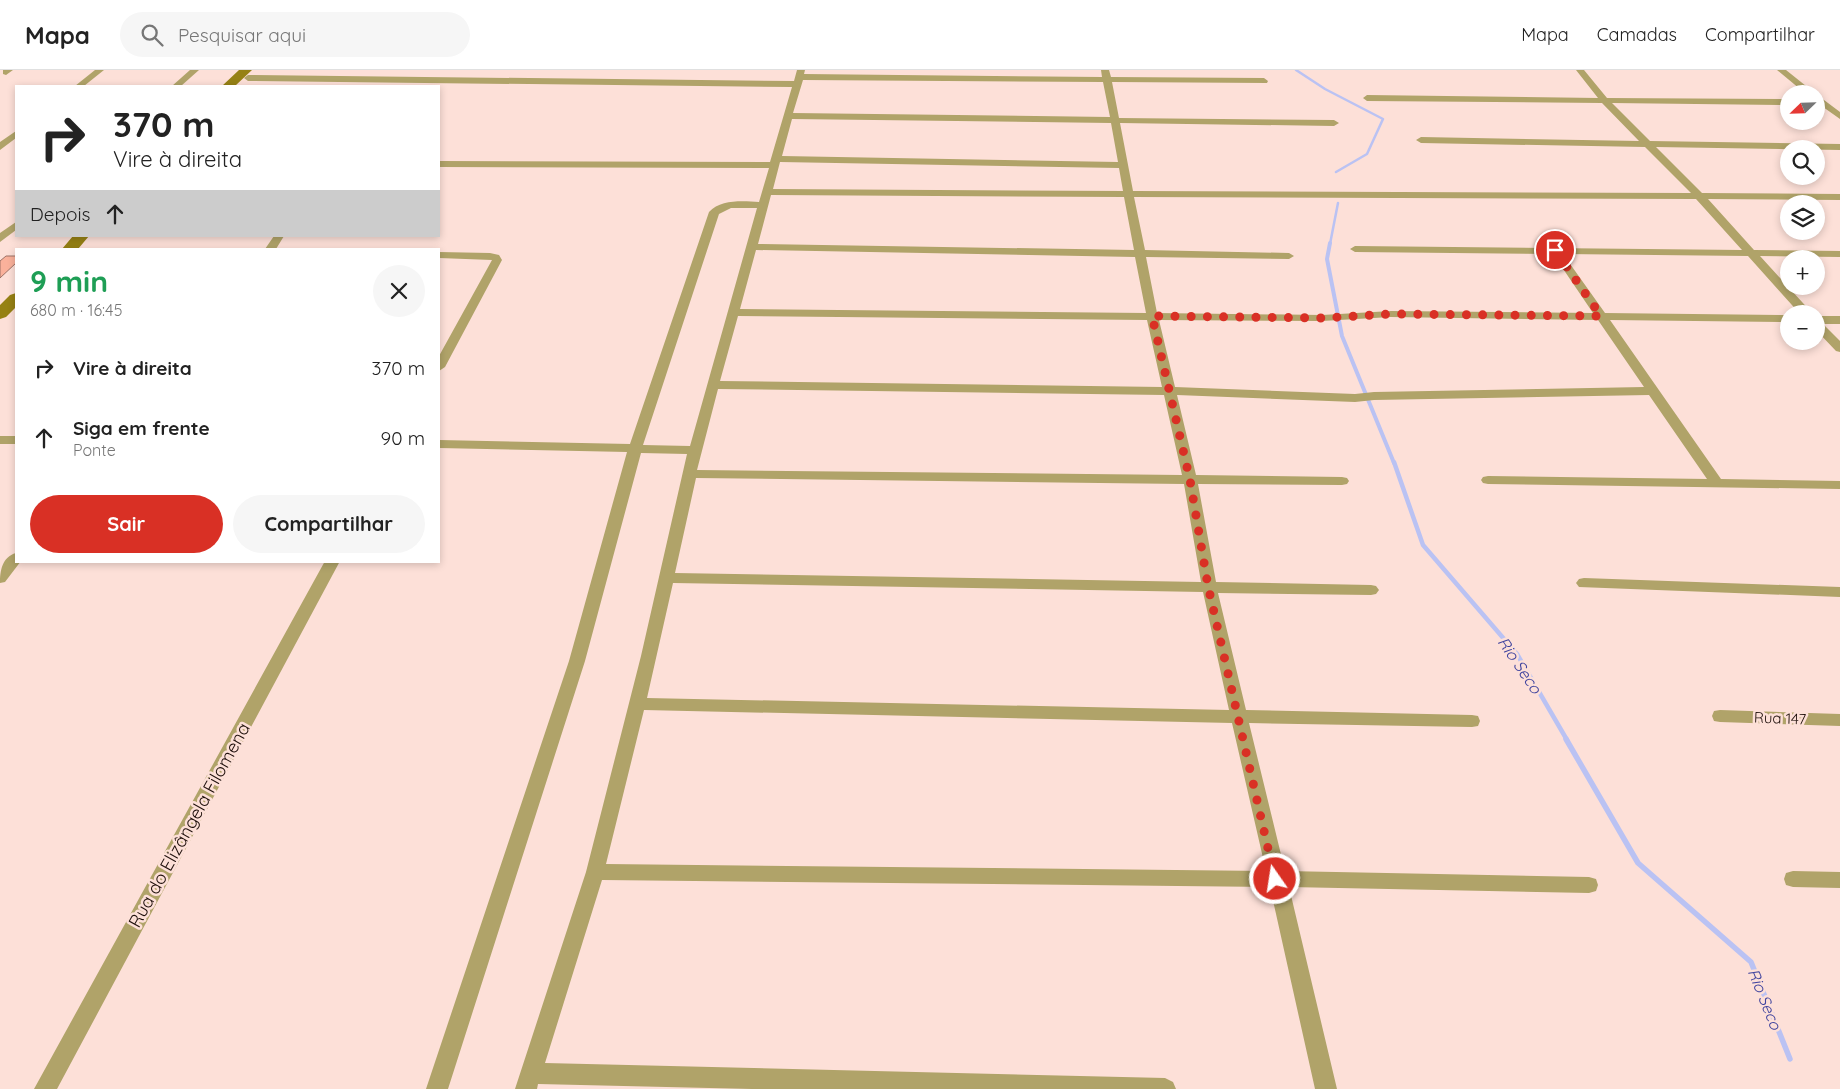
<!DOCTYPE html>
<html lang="pt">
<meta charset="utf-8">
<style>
:root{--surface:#fff;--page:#f6f6f6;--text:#222;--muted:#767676;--line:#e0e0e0;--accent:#d93025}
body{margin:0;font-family:Quicksand,sans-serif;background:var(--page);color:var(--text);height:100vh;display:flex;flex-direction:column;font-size:19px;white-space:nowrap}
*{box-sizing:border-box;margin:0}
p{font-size:16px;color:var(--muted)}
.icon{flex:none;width:28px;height:28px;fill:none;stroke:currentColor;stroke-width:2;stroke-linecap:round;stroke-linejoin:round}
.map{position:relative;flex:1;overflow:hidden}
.details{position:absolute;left:15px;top:178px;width:425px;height:315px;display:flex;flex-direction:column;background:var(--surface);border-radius:0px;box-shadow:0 2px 8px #0003}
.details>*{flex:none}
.top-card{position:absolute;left:15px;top:15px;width:425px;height:152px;border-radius:0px;box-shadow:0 2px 8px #0003;background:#fff;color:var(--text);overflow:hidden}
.needle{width:32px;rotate:247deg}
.buttons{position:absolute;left:1780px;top:15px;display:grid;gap:10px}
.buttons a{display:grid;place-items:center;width:45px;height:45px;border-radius:50%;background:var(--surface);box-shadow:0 2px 8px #0003;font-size:25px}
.pin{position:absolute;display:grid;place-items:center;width:42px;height:42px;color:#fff;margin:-21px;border:2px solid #fff;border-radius:50%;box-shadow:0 1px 5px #0007}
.me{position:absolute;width:55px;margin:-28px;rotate:347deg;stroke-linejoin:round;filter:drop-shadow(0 0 4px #0008)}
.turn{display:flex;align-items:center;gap:18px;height:105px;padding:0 15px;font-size:22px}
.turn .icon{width:65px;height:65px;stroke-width:2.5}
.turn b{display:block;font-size:35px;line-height:42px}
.then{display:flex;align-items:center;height:48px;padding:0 15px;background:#0003;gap:10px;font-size:19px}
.round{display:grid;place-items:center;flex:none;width:52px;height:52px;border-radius:26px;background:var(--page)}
.summary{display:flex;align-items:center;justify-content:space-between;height:85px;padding:0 15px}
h1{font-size:30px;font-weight:800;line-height:38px;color:#1e9e55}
.cta{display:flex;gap:10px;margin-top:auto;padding:10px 15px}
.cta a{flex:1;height:58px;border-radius:30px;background:var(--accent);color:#fff;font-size:20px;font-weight:800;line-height:58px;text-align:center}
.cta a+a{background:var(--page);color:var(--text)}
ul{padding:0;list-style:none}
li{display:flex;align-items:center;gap:15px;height:70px;padding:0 15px}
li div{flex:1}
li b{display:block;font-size:19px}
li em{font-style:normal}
header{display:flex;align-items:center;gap:30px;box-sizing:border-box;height:70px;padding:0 25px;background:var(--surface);border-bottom:1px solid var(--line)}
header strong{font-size:24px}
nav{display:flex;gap:28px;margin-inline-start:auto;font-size:18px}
.search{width:350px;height:45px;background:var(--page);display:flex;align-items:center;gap:12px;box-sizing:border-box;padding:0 18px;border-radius:28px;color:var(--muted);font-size:19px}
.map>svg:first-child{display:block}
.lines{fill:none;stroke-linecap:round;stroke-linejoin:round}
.stream-far3{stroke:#bac2f3;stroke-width:2.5}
.stream-far2{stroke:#bac2f3;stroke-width:4}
.stream-far1{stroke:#bac2f3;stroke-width:4.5}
.stream{stroke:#bac2f3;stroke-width:5.5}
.building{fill:#fab19b;stroke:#9d7367}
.minor{fill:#b0a369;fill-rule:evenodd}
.secondary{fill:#968114;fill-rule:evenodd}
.route{stroke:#d93025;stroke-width:9;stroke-dasharray:0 16.2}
.labels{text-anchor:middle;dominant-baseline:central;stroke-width:5;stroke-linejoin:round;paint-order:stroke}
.street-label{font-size:15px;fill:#1e0f0b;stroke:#fde0d8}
.water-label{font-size:16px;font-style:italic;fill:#3f439e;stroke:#fde0d8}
.near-street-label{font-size:18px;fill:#1e0f0b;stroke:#fde0d8}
</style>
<header>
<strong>Mapa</strong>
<div class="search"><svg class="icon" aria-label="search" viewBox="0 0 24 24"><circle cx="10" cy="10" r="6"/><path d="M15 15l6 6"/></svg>Pesquisar aqui</div>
<nav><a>Mapa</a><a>Camadas</a><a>Compartilhar</a></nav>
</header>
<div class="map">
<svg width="1840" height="1019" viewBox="0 0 1840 1019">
<rect width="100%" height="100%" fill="#fde0d8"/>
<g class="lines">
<!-- stream-far3 -->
<path class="stream-far3" d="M 1296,0 L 1325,19 L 1383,49 L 1367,84 L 1336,102
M 1330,174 L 1338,133"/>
<!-- stream-far2 -->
<path class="stream-far2" d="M 1330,173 L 1327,189 L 1342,266 L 1394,393"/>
<!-- stream-far1 -->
<path class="stream-far1" d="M 1394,392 L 1423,475 L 1517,584 L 1567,670"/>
<!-- stream -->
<path class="stream" d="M 1566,669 L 1638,793 L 1751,892 L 1790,989"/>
</g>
<!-- building -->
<path class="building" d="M 6,186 L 16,186 L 16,193 L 0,208 L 0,191 Z"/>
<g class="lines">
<!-- minor -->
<path class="minor" d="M 3,0 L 13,0 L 6,5 L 3,4 Z
M 95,0 L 104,0 L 84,16 L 75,16 Z
M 190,0 L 199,0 L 181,16 L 172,16 Z
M 797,0 L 805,0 L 804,4 L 1102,7 L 1101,0 L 1109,0 L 1111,7 L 1264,8 L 1268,11 L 1267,13 L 1112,12 L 1119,48 L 1334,50 L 1339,53 L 1334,56 L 1120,53 L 1133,121 L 1691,123 L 1645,77 L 1421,73 L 1416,70 L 1421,67 L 1639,71 L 1602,33 L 1367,31 L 1363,28 L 1367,25 L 1598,28 L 1576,0 L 1584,0 L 1607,28 L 1789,29 L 1789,35 L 1612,33 L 1650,71 L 1840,74 L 1840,80 L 1656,77 L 1702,123 L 1840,124 L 1840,130 L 1708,129 L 1754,180 L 1840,181 L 1840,187 L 1760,186 L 1813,244 L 1800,244 L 1748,186 L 1563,184 L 1605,243 L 1789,245 L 1789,252 L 1610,250 L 1721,409 L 1840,411 L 1840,419 L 1488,414 L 1483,413 L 1481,410 L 1483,407 L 1488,406 L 1707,409 L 1649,325 L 1374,330 L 1355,332 L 1177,325 L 1196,405 L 1342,407 L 1347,408 L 1349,411 L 1347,414 L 1342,415 L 1198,414 L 1216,512 L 1371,515 L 1376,516 L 1379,520 L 1376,524 L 1371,525 L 1218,523 L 1246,640 L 1472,645 L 1478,646 L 1480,651 L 1478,656 L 1472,657 L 1249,653 L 1285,801 L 1589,807 L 1596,809 L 1598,815 L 1596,821 L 1589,823 L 1289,817 L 1337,1019 L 1315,1019 L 1270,817 L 602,810 L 545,993 L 1165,1008 L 1173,1012 L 1176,1019 L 752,1019 L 538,1014 L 537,1019 L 515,1019 L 586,802 L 641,586 L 687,384 L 641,383 L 585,591 L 448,1019 L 426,1019 L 569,591 L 627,382 L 439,378 L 439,370 L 630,374 L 709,142 C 721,129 743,131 759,132 L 769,98 L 439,97 L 439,91 L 770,92 L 792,17 L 248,11 L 244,8 L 248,5 L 794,11 ZM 803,10 L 1103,12 L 1110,47 L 793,43 ZM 792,49 L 1111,53 L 1118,92 L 782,86 ZM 780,92 L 1119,98 L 1123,121 L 773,119 ZM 771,125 L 1124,127 L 1134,180 L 758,174 ZM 1134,127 L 1696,129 L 1742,180 L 1355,176 L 1350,179 L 1355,182 L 1553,184 L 1593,243 L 1391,241 L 1322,245 L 1157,243 L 1146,187 L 1289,189 L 1294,186 L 1289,183 L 1145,180 ZM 731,138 L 757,138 L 690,376 L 643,375 L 719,144 ZM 756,180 L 1135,187 L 1146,243 L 740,239 ZM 738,246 L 1147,250 L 1162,317 L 720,311 ZM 1391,247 L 1598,250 L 1644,317 L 1374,322 L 1355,324 L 1175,317 L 1159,250 L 1322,251 ZM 718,319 L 1164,325 L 1182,405 L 697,400 ZM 696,408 L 1184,414 L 1201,512 L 675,503 ZM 673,513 L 1203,522 L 1229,640 L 647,628 ZM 644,640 L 1232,653 L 1266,801 L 606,794 Z
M 1777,0 L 1786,0 L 1816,24 L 1806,24 Z
M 1816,24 L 1840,42 L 1840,49 L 1816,32 Z
M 16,61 L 16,68 L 0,80 L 0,72 Z
M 16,152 L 16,160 L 0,172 L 0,163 Z
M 274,166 L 284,166 L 276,179 L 265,179 Z
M 439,182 L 490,183 L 499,185 L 502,190 L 445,297 L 439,301 L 439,286 L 492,190 L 439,188 Z
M 1816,246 L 1840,246 L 1840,254 L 1823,254 L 1840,271 L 1840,282 L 1836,281 L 1816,260 Z
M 0,366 L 16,366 L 16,374 L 0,374 Z
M 16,483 L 16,491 L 21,491 L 5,512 L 0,513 C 0,501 2,487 16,483 Z
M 325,491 L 340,491 L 57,1019 L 34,1019 Z
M 1584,508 L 1840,517 L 1840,527 L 1579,517 L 1576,513 L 1579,509 Z
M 1720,640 L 1840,644 L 1840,656 L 1720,652 L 1714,651 L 1712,646 L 1714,641 Z
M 1793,801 L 1840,802 L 1840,818 L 1793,817 L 1786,815 L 1784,809 L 1786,803 Z"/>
<!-- secondary -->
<path class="secondary" d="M 239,0 L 252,0 L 235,16 L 222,16 Z
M 73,166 L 89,166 L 78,179 L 62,179 Z
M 16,223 L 16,237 L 6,247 L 0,249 L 0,235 L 10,225 Z"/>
</g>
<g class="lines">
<!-- route -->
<path class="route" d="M 1275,809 L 1208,516 L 1190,410 L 1152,246 L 1322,248 L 1391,244 L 1601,246 L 1555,180"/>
</g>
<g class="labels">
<!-- street labels -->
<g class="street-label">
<text transform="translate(1780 648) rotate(2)">Rua 147</text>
</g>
<!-- water labels -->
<g class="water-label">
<text transform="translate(1520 595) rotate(56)">Rio Seco</text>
<text transform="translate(1765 929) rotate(68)">Rio Seco</text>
</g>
<!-- near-street labels -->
<g class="near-street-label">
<text transform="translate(189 755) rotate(-61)">Rua do Elizângela Filomena</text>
</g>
</g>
</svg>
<div class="buttons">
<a><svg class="needle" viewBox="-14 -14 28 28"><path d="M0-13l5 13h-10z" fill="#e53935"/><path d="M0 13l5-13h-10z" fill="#767676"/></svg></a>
<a><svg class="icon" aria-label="search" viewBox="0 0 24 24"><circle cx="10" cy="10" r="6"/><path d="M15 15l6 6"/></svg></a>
<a><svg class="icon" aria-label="layers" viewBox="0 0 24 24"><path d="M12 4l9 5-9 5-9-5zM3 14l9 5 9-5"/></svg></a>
<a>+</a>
<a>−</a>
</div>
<div class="pin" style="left:1555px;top:180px;background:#d93025"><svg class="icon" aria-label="arrive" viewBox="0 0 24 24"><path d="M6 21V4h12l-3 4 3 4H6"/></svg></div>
<svg class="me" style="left:1275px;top:809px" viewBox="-20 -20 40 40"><circle r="17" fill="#d93025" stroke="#fff" stroke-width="3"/><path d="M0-11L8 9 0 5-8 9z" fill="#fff"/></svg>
<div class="top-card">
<div class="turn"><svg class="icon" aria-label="right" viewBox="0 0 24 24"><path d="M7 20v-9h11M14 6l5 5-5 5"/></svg><div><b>370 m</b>Vire à direita</div></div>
<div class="then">Depois<svg class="icon" aria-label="ahead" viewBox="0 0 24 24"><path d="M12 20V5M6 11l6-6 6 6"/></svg></div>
</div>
<section class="details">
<div class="summary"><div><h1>9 min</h1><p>680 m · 16:45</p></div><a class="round"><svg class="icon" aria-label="close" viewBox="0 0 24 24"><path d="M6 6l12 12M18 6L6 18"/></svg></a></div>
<ul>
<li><svg class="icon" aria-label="right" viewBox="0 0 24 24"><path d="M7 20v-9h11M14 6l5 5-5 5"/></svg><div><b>Vire à direita</b></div><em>370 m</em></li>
<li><svg class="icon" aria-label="ahead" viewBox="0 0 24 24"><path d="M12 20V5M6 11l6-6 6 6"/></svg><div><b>Siga em frente</b><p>Ponte</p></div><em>90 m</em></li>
</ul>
<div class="cta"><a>Sair</a><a>Compartilhar</a></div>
</section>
</div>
